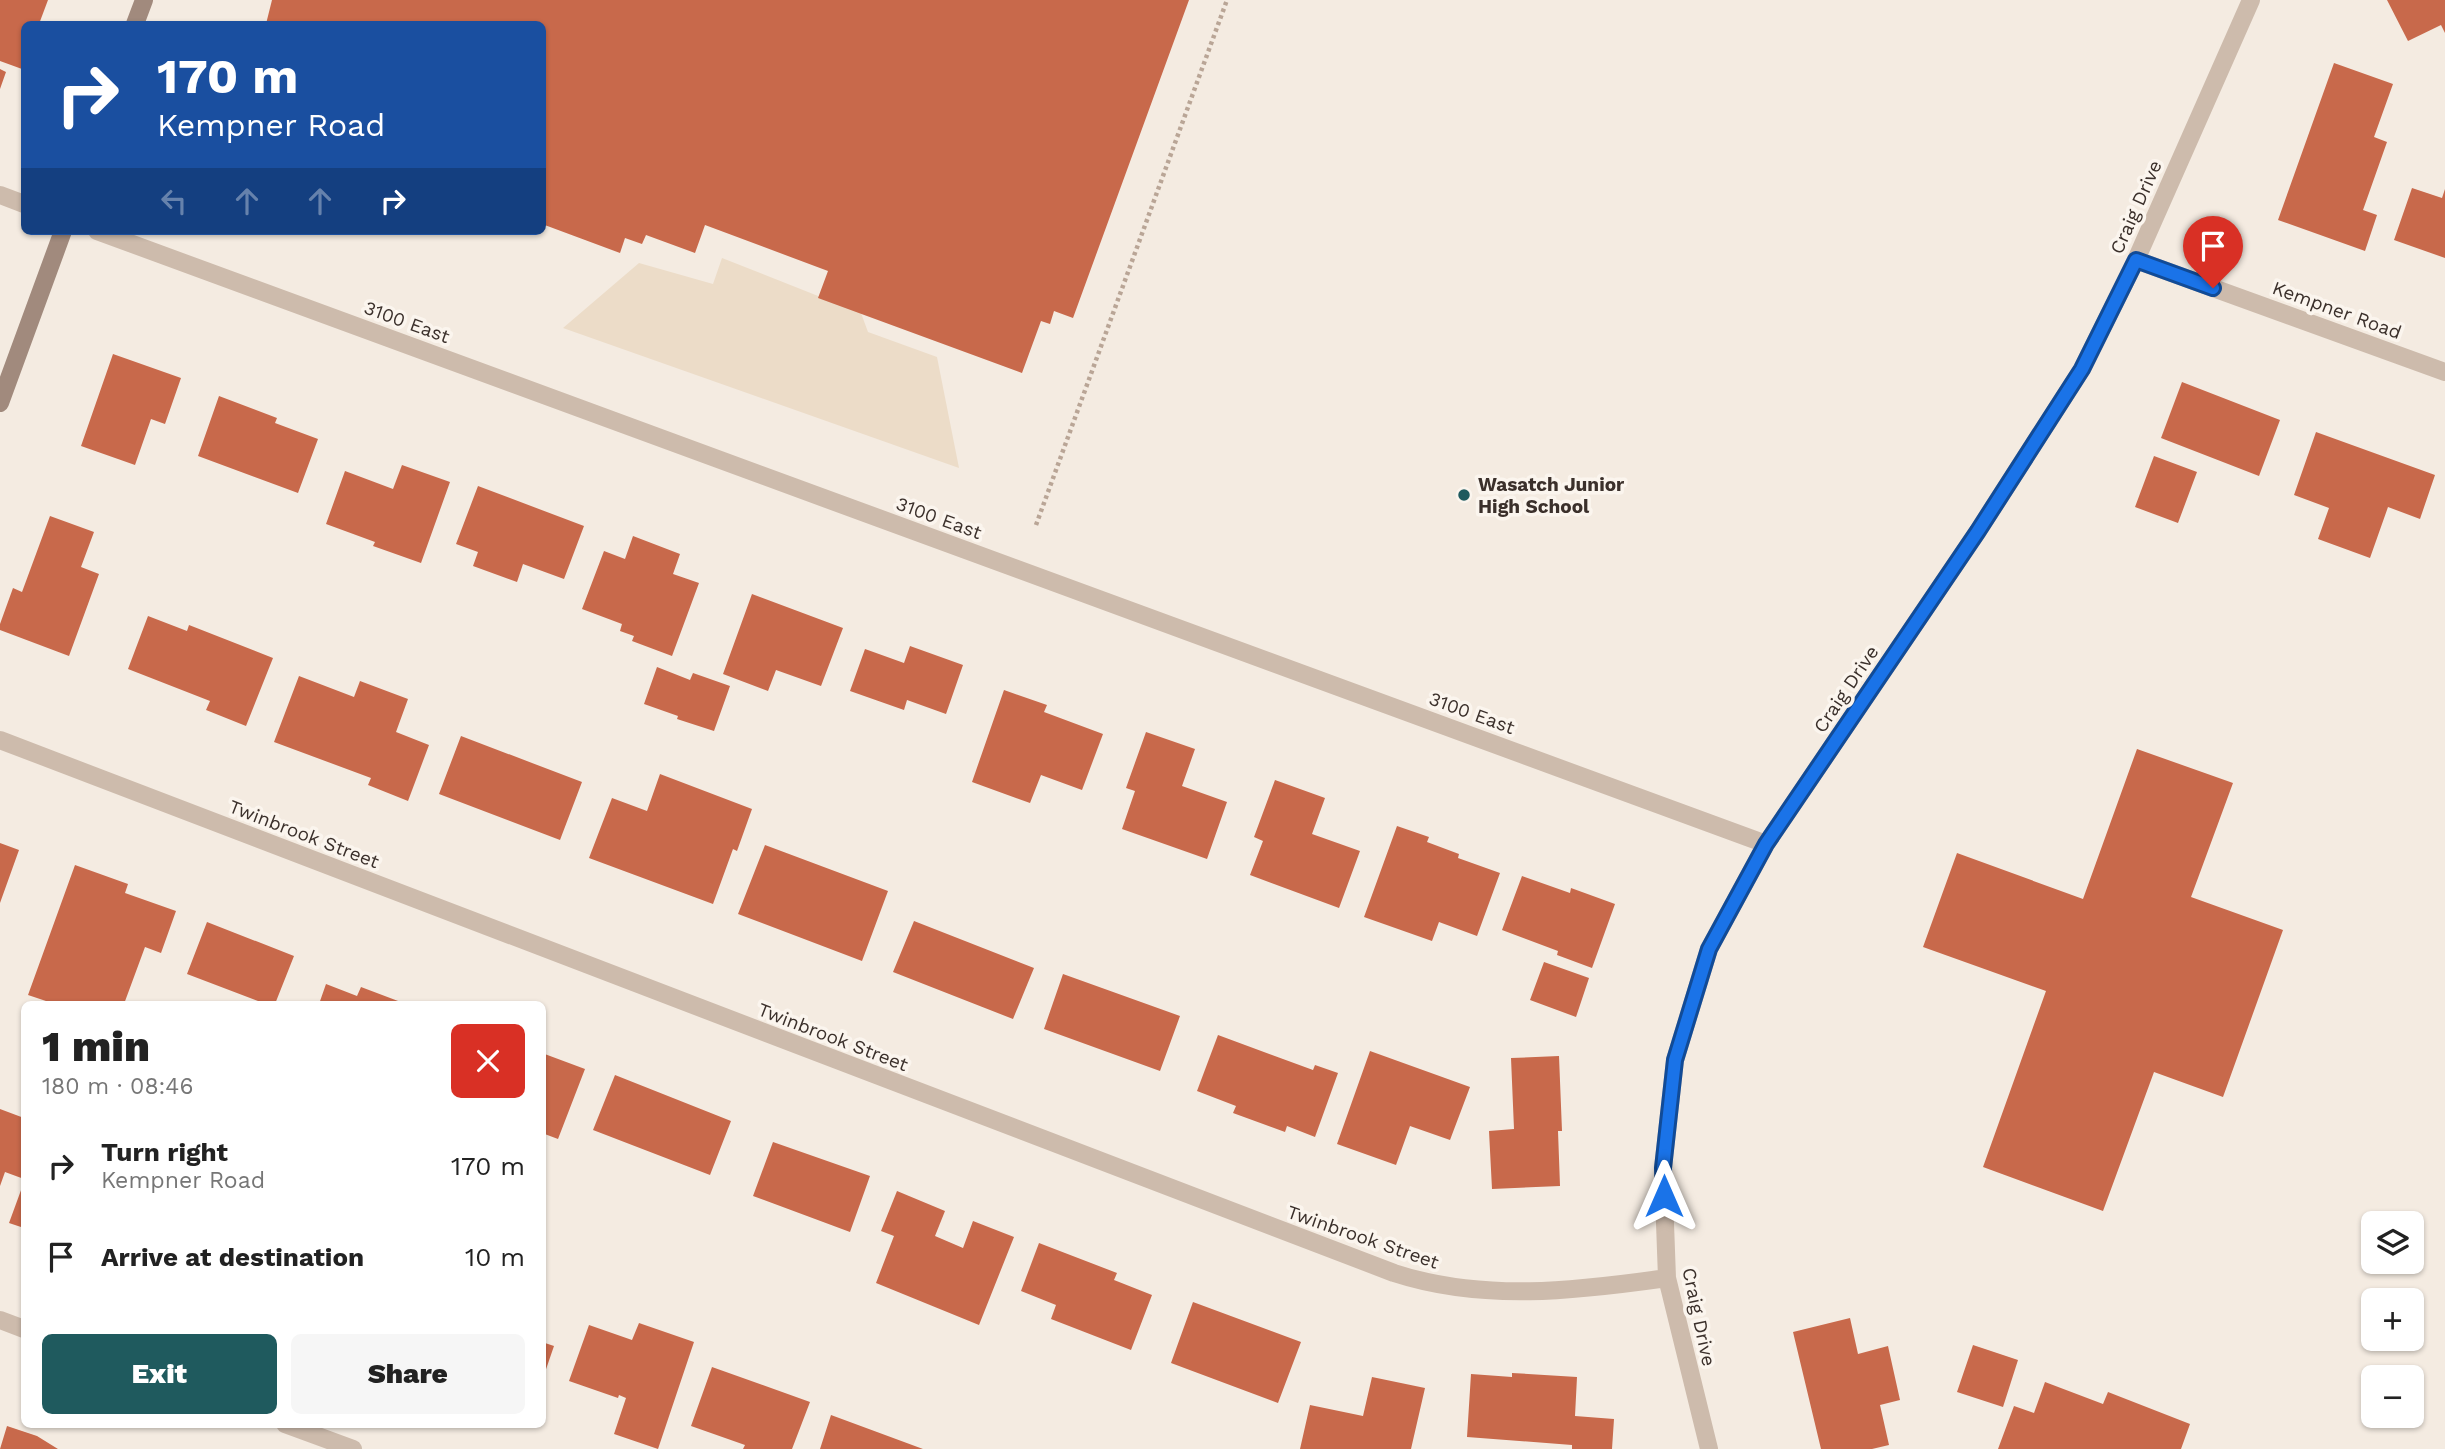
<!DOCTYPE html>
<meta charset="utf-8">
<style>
:root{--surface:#fff;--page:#f6f6f6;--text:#222;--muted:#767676;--accent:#1f5a5e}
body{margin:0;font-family:"Work Sans",sans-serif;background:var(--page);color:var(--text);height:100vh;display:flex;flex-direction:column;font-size:26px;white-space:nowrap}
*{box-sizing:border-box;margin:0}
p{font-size:23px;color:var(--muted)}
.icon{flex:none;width:38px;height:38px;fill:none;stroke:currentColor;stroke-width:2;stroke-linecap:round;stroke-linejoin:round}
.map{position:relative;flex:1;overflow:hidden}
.details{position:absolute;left:21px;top:1001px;width:525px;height:427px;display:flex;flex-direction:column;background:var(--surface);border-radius:10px;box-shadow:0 2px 5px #0004}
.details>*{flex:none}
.guide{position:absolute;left:21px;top:21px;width:525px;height:214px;border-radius:10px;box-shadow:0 2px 5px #0004;background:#1a4fa0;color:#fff;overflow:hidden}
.tools{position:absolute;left:2361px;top:1211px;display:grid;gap:14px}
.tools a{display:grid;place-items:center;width:63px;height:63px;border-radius:10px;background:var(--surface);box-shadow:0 2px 5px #0004;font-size:35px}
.pin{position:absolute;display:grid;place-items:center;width:60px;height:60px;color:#fff;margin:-72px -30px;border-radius:50% 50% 50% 0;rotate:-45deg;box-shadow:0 0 7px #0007}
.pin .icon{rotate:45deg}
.me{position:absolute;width:77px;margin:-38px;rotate:0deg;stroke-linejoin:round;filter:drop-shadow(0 0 5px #0008)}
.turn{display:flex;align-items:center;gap:24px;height:147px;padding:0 21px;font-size:32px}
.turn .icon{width:91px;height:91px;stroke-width:2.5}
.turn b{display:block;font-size:49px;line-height:60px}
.lanes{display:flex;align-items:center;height:66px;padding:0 21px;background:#0003;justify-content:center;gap:35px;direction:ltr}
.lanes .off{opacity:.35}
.round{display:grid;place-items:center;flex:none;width:74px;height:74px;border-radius:10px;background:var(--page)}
.headline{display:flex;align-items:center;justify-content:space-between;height:119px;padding:0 21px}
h1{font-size:42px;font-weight:800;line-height:52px}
.cta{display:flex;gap:14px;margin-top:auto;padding:14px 21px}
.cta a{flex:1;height:80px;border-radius:10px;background:var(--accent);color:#fff;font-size:28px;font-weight:800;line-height:80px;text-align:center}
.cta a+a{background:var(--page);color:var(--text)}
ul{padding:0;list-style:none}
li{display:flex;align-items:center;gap:21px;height:91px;padding:0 21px}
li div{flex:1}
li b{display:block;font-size:26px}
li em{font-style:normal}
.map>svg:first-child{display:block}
.plaza{fill:#ecdcc8}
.building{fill:#c8694b}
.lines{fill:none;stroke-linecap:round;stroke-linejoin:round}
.path{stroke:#b9a596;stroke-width:4.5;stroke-dasharray:3.5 3.5;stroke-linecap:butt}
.street{stroke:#cdbbac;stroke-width:18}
.secondary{stroke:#a18a7d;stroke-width:18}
.route-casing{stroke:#114b97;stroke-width:18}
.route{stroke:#1a73e8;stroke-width:12}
.poi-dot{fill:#1f5a5e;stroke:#fbf5ee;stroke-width:2.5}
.labels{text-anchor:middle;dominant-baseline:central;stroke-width:7;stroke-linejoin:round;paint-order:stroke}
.street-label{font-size:19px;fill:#3b302b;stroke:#fbf5ee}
.poi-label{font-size:19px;font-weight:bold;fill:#3b302b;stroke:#fbf5ee;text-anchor:start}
</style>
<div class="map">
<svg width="2445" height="1449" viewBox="0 0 2445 1449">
<rect width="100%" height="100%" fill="#f4ebe1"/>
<!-- plaza -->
<path class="plaza" d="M 722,258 L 861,313 L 868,332 L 937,357 L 959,468 L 563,328 L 639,263 L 713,284 Z"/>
<!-- building -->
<path class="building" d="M 0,0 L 48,0 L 39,24 L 24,24 L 24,62 L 22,69 L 0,61 Z
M 272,0 L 1189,0 L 1073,318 L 1054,311 L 1050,324 L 1041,321 L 1022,373 L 818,298 L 828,271 L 705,225 L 695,253 L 646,235 L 642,244 L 625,238 L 620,253 L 542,224 L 542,24 L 266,24 Z
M 2387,0 L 2445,0 L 2445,33 L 2441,25 L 2408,41 Z
M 2334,63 L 2393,84 L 2374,137 L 2387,142 L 2363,210 L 2377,215 L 2365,251 L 2278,220 Z
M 0,69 L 6,72 L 0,89 Z
M 2412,188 L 2442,198 L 2445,189 L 2445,258 L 2394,240 Z
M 113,354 L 181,378 L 165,424 L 151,419 L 135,465 L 81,446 Z
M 2182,382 L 2280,420 L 2259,476 L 2161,438 Z
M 219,396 L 277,418 L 275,423 L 318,439 L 298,493 L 198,456 Z
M 2316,432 L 2435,475 L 2420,519 L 2388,507 L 2370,558 L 2318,539 L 2329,508 L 2294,495 Z
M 2154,456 L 2197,472 L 2178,523 L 2135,507 Z
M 402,465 L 450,482 L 421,563 L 373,546 L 375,542 L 326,524 L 345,471 L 393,489 Z
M 478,486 L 584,526 L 564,579 L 523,564 L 517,582 L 473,566 L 478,552 L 456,544 Z
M 50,516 L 94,532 L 81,567 L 99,574 L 69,656 L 0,630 L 0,624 L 13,588 L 22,592 Z
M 633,536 L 680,554 L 673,574 L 699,583 L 672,656 L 632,641 L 634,636 L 620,631 L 622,624 L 582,609 L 604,551 L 625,559 Z
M 752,594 L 843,628 L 821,686 L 776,670 L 768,691 L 723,674 Z
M 148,616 L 187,631 L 189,625 L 273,658 L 246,726 L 206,710 L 210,701 L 128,669 Z
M 910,646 L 963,665 L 946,714 L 907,700 L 904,710 L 850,691 L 865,649 L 904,663 Z
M 657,667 L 690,680 L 693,673 L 730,686 L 714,731 L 677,719 L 678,716 L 644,704 Z
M 299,676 L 354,697 L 360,681 L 408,699 L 396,732 L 429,745 L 408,801 L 368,785 L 371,778 L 274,742 Z
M 1004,690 L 1047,705 L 1044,712 L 1103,734 L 1082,790 L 1041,775 L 1030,803 L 972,782 Z
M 1146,732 L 1195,749 L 1182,786 L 1227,802 L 1207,859 L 1122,829 L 1135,791 L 1126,788 Z
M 461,736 L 582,782 L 560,840 L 439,794 Z
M 2137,749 L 2233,783 L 2191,897 L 2283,930 L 2223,1097 L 2154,1072 L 2103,1211 L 1983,1167 L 2046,991 L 1923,947 L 1957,853 L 2083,899 Z
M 660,774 L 752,809 L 737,851 L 733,849 L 713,904 L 589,858 L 612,798 L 647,811 Z
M 1275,780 L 1325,798 L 1312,834 L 1360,851 L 1339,908 L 1250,875 L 1263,841 L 1254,837 Z
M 1397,826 L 1429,837 L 1427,842 L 1459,854 L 1458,858 L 1500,873 L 1477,936 L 1439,922 L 1432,941 L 1364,917 Z
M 0,843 L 19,850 L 0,903 Z
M 765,845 L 888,891 L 862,961 L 738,914 Z
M 75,865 L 128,884 L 125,893 L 176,911 L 161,953 L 145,947 L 124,1004 L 55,1004 L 28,995 Z
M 1522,876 L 1570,893 L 1571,888 L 1615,904 L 1592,968 L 1557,955 L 1558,951 L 1502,930 Z
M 914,921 L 1034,968 L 1013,1019 L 893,972 Z
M 207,922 L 294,956 L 275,1004 L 266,1004 L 187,974 Z
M 1544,962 L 1589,978 L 1576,1017 L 1530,1000 Z
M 1063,974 L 1180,1016 L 1160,1071 L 1044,1029 Z
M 326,984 L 357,996 L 361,987 L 406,1004 L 319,1004 Z
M 1218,1035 L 1313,1070 L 1315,1065 L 1338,1073 L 1315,1137 L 1287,1126 L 1285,1132 L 1233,1113 L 1236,1106 L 1197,1091 Z
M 1370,1051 L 1470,1087 L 1450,1140 L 1410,1126 L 1396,1165 L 1337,1144 Z
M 542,1053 L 585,1069 L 558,1139 L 542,1133 Z
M 1559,1056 L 1562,1131 L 1558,1131 L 1560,1186 L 1492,1189 L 1489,1131 L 1514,1129 L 1511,1058 Z
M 615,1075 L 731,1121 L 710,1175 L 593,1130 Z
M 0,1109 L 24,1118 L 24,1179 L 5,1172 L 0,1186 Z
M 773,1142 L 870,1176 L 850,1232 L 753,1196 Z
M 24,1182 L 24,1228 L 9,1223 Z
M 897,1191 L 945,1211 L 935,1236 L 963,1248 L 973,1221 L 1014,1237 L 979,1325 L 876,1283 L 894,1236 L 881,1231 Z
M 1039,1243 L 1117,1273 L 1114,1280 L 1152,1295 L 1131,1350 L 1051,1319 L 1056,1305 L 1021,1291 Z
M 1193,1302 L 1301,1342 L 1278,1403 L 1171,1363 Z
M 1850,1318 L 1858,1354 L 1888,1346 L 1900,1400 L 1880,1405 L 1889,1445 L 1872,1449 L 1821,1449 L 1793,1332 Z
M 639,1323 L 694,1342 L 658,1449 L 614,1434 L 626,1398 L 619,1395 L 618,1398 L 569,1381 L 589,1325 L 632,1340 Z
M 542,1342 L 554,1346 L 543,1378 L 542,1378 Z
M 1973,1345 L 2018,1360 L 2003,1407 L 1957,1392 Z
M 712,1367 L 810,1402 L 792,1449 L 743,1449 L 745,1445 L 691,1426 Z
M 1512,1373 L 1577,1377 L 1575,1416 L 1614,1419 L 1612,1449 L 1572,1449 L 1572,1445 L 1467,1437 L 1471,1374 L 1512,1377 Z
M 1372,1377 L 1425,1388 L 1411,1449 L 1300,1449 L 1310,1405 L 1363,1416 Z
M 2045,1382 L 2103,1404 L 2108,1392 L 2190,1424 L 2181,1449 L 1998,1449 L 2014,1406 L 2034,1413 Z
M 831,1415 L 923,1449 L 820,1449 Z
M 7,1426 L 37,1436 L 58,1449 L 0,1449 Z"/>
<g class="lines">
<!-- path -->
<path class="path" d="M 1036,525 L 1227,0"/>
<!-- street -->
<path class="street" d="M 0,195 L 24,204
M 97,231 L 1766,844
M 2136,260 L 2445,372
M 0,740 L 1394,1273 C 1483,1302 1575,1291 1667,1278
M 0,1320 L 24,1329
M 285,1424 L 353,1449
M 1709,1449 L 1667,1278 L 1663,1168 L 1675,1060 L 1709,949 L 1766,844 L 1978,531 L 2082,369 L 2136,260 L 2251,0"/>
<!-- secondary -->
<path class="secondary" d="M 135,24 L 144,0
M 0,403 L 63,231"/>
</g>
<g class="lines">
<!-- route casing -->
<g class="route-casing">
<path id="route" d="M 1664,1196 L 1663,1168 L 1675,1060 L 1709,949 L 1766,844 L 1978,531 L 2082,369 L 2136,260 L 2213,288"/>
</g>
<!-- route -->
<use href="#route" class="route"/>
</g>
<!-- markers -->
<circle class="poi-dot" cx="1464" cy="495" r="7"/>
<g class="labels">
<!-- street labels -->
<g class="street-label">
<text transform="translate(2136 207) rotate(-66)">Craig Drive</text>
<text transform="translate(2337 310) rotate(20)">Kempner Road</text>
<text transform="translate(407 322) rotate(20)">3100 East</text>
<text transform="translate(939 518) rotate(20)">3100 East</text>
<text transform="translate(1846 689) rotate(-56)">Craig Drive</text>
<text transform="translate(1472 713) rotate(20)">3100 East</text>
<text transform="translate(304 834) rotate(21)">Twinbrook Street</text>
<text transform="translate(833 1037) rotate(21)">Twinbrook Street</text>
<text transform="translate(1363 1237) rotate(19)">Twinbrook Street</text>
<text transform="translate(1699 1317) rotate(78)">Craig Drive</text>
</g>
<!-- poi labels -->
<g class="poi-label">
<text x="1478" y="484">Wasatch Junior<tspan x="1478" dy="22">High School</tspan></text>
</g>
</g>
</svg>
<div class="tools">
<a><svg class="icon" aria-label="layers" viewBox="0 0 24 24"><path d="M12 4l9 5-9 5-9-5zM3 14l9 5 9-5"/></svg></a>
<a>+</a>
<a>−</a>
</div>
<div class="pin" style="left:2213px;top:288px;background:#d93025"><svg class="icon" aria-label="arrive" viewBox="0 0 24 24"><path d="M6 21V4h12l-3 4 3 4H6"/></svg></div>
<svg class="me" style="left:1664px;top:1196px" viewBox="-20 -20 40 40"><path d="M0-17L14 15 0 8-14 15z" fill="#1a73e8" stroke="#fff" stroke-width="4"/></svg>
<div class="guide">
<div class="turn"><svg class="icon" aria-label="right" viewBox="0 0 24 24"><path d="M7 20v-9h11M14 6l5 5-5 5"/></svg><div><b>170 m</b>Kempner Road</div></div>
<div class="lanes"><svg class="icon off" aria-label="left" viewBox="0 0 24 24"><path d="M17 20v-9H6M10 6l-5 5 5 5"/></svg><svg class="icon off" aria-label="ahead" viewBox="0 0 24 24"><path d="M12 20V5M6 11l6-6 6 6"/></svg><svg class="icon off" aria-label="ahead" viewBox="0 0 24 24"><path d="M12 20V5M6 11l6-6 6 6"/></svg><svg class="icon" aria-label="right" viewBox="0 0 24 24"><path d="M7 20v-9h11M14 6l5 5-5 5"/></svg></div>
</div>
<section class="details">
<div class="headline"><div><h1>1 min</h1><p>180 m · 08:46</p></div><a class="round" style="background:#d93025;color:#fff"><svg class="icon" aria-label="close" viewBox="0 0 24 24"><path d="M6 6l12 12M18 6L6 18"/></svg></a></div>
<ul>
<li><svg class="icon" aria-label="right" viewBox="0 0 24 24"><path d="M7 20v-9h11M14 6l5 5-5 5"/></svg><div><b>Turn right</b><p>Kempner Road</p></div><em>170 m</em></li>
<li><svg class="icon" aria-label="arrive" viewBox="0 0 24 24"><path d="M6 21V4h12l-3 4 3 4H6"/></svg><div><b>Arrive at destination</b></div><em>10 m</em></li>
</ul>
<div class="cta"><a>Exit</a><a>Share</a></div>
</section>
</div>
